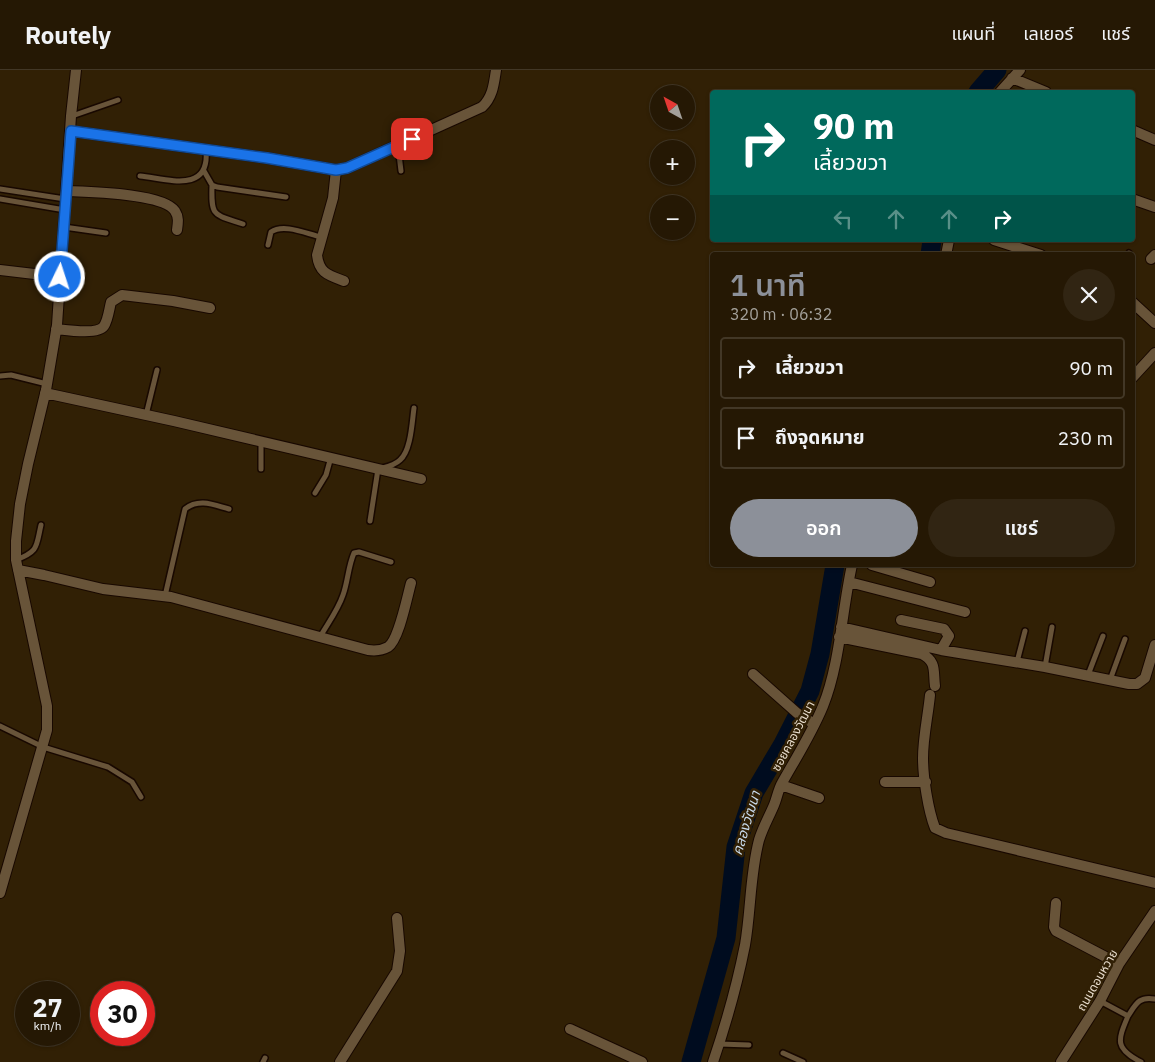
<!DOCTYPE html>
<html lang="th">
<meta charset="utf-8">
<style>
:root{--surface:#251804;--page:#312513;--text:#f1f3f6;--muted:#a3a09a;--line:#423726;--accent:#8c9099}
body{margin:0;font-family:"IBM Plex Sans","Noto Sans Thai",sans-serif;background:var(--page);color:var(--text);height:100vh;display:flex;flex-direction:column;font-size:19px;white-space:nowrap}
*{box-sizing:border-box;margin:0}
p{font-size:16px;color:var(--muted)}
.icon{flex:none;width:28px;height:28px;fill:none;stroke:currentColor;stroke-width:2;stroke-linecap:round;stroke-linejoin:round}
.map{position:relative;flex:1;overflow:hidden}
.details{position:absolute;left:710px;top:182px;width:425px;height:315px;display:flex;flex-direction:column;background:var(--surface);border-radius:5px;box-shadow:0 1px 4px #0004,0 0 0 1px var(--line)}
.details>*{flex:none}
.hud{position:absolute;left:710px;top:20px;width:425px;height:152px;border-radius:5px;box-shadow:0 1px 4px #0004,0 0 0 1px var(--line);background:#00695c;color:#fff;overflow:hidden}
.needle{width:32px;rotate:320deg}
.controls{position:absolute;left:650px;top:15px;display:grid;gap:10px}
.controls a{display:grid;place-items:center;width:45px;height:45px;border-radius:50%;background:var(--surface);box-shadow:0 1px 4px #0004,0 0 0 1px var(--line);font-size:25px}
.speed{position:absolute;left:15px;top:911px;display:flex;gap:10px;font-size:25px;font-weight:700;text-align:center}
.speed>*{display:grid;place-content:center;width:65px;height:65px;border-radius:50%;background:var(--surface);box-shadow:0 1px 4px #0004,0 0 0 1px var(--line);line-height:1}
.speed small{font-size:12px;font-weight:400}
.speed .limit{border:8px solid #d22;background:#fff;color:#111}
.pin{position:absolute;display:grid;place-items:center;width:42px;height:42px;color:#fff;margin:-21px;border-radius:10px;box-shadow:0 2px 8px #0006}
.me{position:absolute;width:55px;margin:-28px;rotate:4deg;stroke-linejoin:round;filter:drop-shadow(0 0 4px #0008)}
.turn{display:flex;align-items:center;gap:18px;height:105px;padding:0 20px;font-size:22px}
.turn .icon{width:65px;height:65px;stroke-width:2.5}
.turn b{display:block;font-size:35px;line-height:42px}
.lanes{display:flex;align-items:center;height:48px;padding:0 20px;background:#0003;justify-content:center;gap:25px;direction:ltr}
.lanes .off{opacity:.35}
.round{display:grid;place-items:center;flex:none;width:52px;height:52px;border-radius:26px;background:var(--page)}
.overview{display:flex;align-items:center;justify-content:space-between;height:85px;padding:0 20px}
h1{font-size:30px;font-weight:600;line-height:38px;color:var(--accent)}
.action{display:flex;gap:10px;margin-top:auto;padding:10px 20px}
.action a{flex:1;height:58px;border-radius:30px;background:var(--accent);color:#fff;font-size:20px;font-weight:600;line-height:58px;text-align:center}
.action a+a{background:var(--page);color:var(--text)}
ul{padding:0;list-style:none}
li{display:flex;align-items:center;gap:15px;height:62px;margin:0 10px 8px;padding:0 10px;border:2px solid var(--line);border-radius:5px}
li div{flex:1}
li b{display:block;font-size:19px}
li em{font-style:normal}
header{display:flex;align-items:center;gap:30px;box-sizing:border-box;height:70px;padding:0 25px;background:var(--surface);border-bottom:1px solid var(--line)}
header strong{font-size:24px}
nav{display:flex;gap:28px;margin-inline-start:auto;font-size:18px}
.map>svg:first-child{display:block}
.lines{fill:none;stroke-linecap:round;stroke-linejoin:round}
.river{stroke:#000c1f;stroke-width:19}
.lane-casing{stroke:#180800;stroke-width:8}
.street-casing{stroke:#180800;stroke-width:12}
.lane{stroke:#685439;stroke-width:5}
.street{stroke:#685439;stroke-width:10}
.route-casing{stroke:#114b97;stroke-width:12}
.route{stroke:#1a73e8;stroke-width:9}
.labels{text-anchor:middle;dominant-baseline:central;stroke-width:5;stroke-linejoin:round;paint-order:stroke}
.street-label{font-size:12px;fill:#eadfd0;stroke:#312005}
.water-label{font-size:14px;font-style:italic;fill:#c9dbec;stroke:#312005}
</style>
<header>
<strong>Routely</strong>
<nav><a>แผนที่</a><a>เลเยอร์</a><a>แชร์</a></nav>
</header>
<div class="map">
<svg width="1155" height="992" viewBox="0 0 1155 992">
<rect width="100%" height="100%" fill="#312005"/>
<g class="lines">
<!-- river -->
<path class="river" d="M 978,22 L 997,0
M 930,185 L 932,170
M 691,992 L 726,868 L 736,777 L 754,723 L 783,674 L 810,621 L 820,584 L 835,495"/>
<!-- lane casing -->
<g class="lane-casing">
<path id="lane" d="M 72,46 L 118,30
M 398,76 L 401,101
M 204,101 L 212,115 L 217,117 L 286,127
M 140,106 C 168,109 210,124 206,80
M 212,115 C 211,147 213,144 243,154
M 0,119 L 65,129
M 0,129 L 65,140
M 64,157 L 106,163
M 268,175 L 271,162 C 284,153 307,164 321,167
M 1128,185 L 1129,183
M 0,306 L 11,305 L 47,314
M 146,345 L 157,300
M 261,399 L 261,372
M 315,423 L 326,405 L 331,387
M 370,451 L 378,399 C 385,397 394,396 400,390 C 411,381 412,352 414,338
M 16,490 C 39,481 36,477 41,455
M 165,526 L 185,439 C 199,428 214,435 229,439
M 320,567 C 328,553 338,540 343,525 C 348,511 348,497 354,483 L 359,482 L 391,492
M 1017,592 L 1025,561
M 1045,597 L 1052,557
M 1088,605 L 1103,566
M 1110,610 L 1125,569
M 0,656 L 43,677 L 108,697 L 132,712 L 141,727
M 1100,931 L 1128,946 C 1118,970 1114,978 1141,992
M 1128,946 C 1136,934 1139,926 1155,929
M 719,974 L 749,975
M 783,983 L 803,992
M 263,992 L 265,988"/>
</g>
<!-- street casing -->
<g class="street-casing">
<path id="street" d="M 1012,8 L 1046,22
M 1000,22 L 1020,0
M 1132,60 L 1155,70
M 71,61 L 267,88 L 336,100 L 347,98 L 482,37 C 493,27 494,13 496,0
M 336,100 L 333,128 L 317,185 C 319,203 328,205 344,211
M 66,121 C 88,122 163,123 175,141 C 179,147 178,153 177,160
M 1132,129 L 1155,137
M 994,170 L 1041,185
M 946,185 L 949,170
M 1151,189 L 1155,185
M 0,200 L 60,207
M 1132,232 L 1155,253
M 56,259 C 66,260 98,265 104,256 C 108,250 109,240 111,232 L 122,225 L 173,231 L 210,238
M 1132,308 L 1155,283
M 45,323 L 174,351 L 421,409
M 872,495 L 930,512
M 18,500 L 44,505 L 103,519 L 171,527 L 368,580 C 375,581 381,581 388,577 C 399,570 407,527 411,513
M 849,512 L 965,542
M 901,550 L 944,559 L 949,566 L 941,580
M 841,557 L 941,580 L 1045,597 L 1129,614 L 1137,614 L 1145,608 L 1155,575
M 839,567 L 922,584 C 937,592 933,601 935,616
M 753,604 L 797,643 L 814,654
M 930,625 C 928,646 923,667 923,688 C 923,707 928,740 935,758 L 946,763 L 1155,813
M 885,712 L 926,712
M 781,715 L 819,728
M 0,823 L 47,660 L 47,636 L 16,490 L 16,471 L 20,434 L 28,394 L 46,320 L 57,255 L 71,46 L 76,0
M 1056,833 L 1054,857 L 1056,861 L 1119,894
M 570,959 L 642,992
M 340,992 L 397,901 L 400,881 L 397,848
M 713,992 C 726,954 737,915 745,875 C 751,840 750,804 759,770 C 763,757 769,747 774,735 C 777,728 778,720 782,713 C 796,688 812,663 823,636 C 840,594 842,540 852,495
M 1061,992 L 1100,931 L 1119,894 L 1155,841"/>
</g>
<!-- lane -->
<use href="#lane" class="lane"/>
<!-- street -->
<use href="#street" class="street"/>
</g>
<g class="lines">
<!-- route casing -->
<g class="route-casing">
<path id="route" d="M 60,207 L 71,61 L 267,88 L 336,100 L 347,98 L 412,69"/>
</g>
<!-- route -->
<use href="#route" class="route"/>
</g>
<g class="labels">
<!-- street labels -->
<g class="street-label">
<text transform="translate(793 666) rotate(-62)">ซอยคลองวัฒนา</text>
<text transform="translate(1097 910) rotate(-60)">ถนนดอนหวาย</text>
</g>
<!-- water labels -->
<g class="water-label">
<text transform="translate(746 753) rotate(-73)">คลองวัฒนา</text>
</g>
</g>
</svg>
<div class="controls">
<a><svg class="needle" viewBox="-14 -14 28 28"><path d="M0-13l5 13h-10z" fill="#e53935"/><path d="M0 13l5-13h-10z" fill="#a3a09a"/></svg></a>
<a>+</a>
<a>−</a>
</div>
<div class="speed"><div>27<small>km/h</small></div><div class="limit">30</div></div>
<div class="pin" style="left:412px;top:69px;background:#d93025"><svg class="icon" aria-label="arrive" viewBox="0 0 24 24"><path d="M6 21V4h12l-3 4 3 4H6"/></svg></div>
<svg class="me" style="left:60px;top:207px" viewBox="-20 -20 40 40"><circle r="17" fill="#1a73e8" stroke="#fff" stroke-width="3"/><path d="M0-11L8 9 0 5-8 9z" fill="#fff"/></svg>
<div class="hud">
<div class="turn"><svg class="icon" aria-label="right" viewBox="0 0 24 24"><path d="M7 20v-9h11M14 6l5 5-5 5"/></svg><div><b>90 m</b>เลี้ยวขวา</div></div>
<div class="lanes"><svg class="icon off" aria-label="left" viewBox="0 0 24 24"><path d="M17 20v-9H6M10 6l-5 5 5 5"/></svg><svg class="icon off" aria-label="ahead" viewBox="0 0 24 24"><path d="M12 20V5M6 11l6-6 6 6"/></svg><svg class="icon off" aria-label="ahead" viewBox="0 0 24 24"><path d="M12 20V5M6 11l6-6 6 6"/></svg><svg class="icon" aria-label="right" viewBox="0 0 24 24"><path d="M7 20v-9h11M14 6l5 5-5 5"/></svg></div>
</div>
<section class="details">
<div class="overview"><div><h1>1 นาที</h1><p>320 m · 06:32</p></div><a class="round"><svg class="icon" aria-label="close" viewBox="0 0 24 24"><path d="M6 6l12 12M18 6L6 18"/></svg></a></div>
<ul>
<li><svg class="icon" aria-label="right" viewBox="0 0 24 24"><path d="M7 20v-9h11M14 6l5 5-5 5"/></svg><div><b>เลี้ยวขวา</b></div><em>90 m</em></li>
<li><svg class="icon" aria-label="arrive" viewBox="0 0 24 24"><path d="M6 21V4h12l-3 4 3 4H6"/></svg><div><b>ถึงจุดหมาย</b></div><em>230 m</em></li>
</ul>
<div class="action"><a>ออก</a><a>แชร์</a></div>
</section>
</div>
